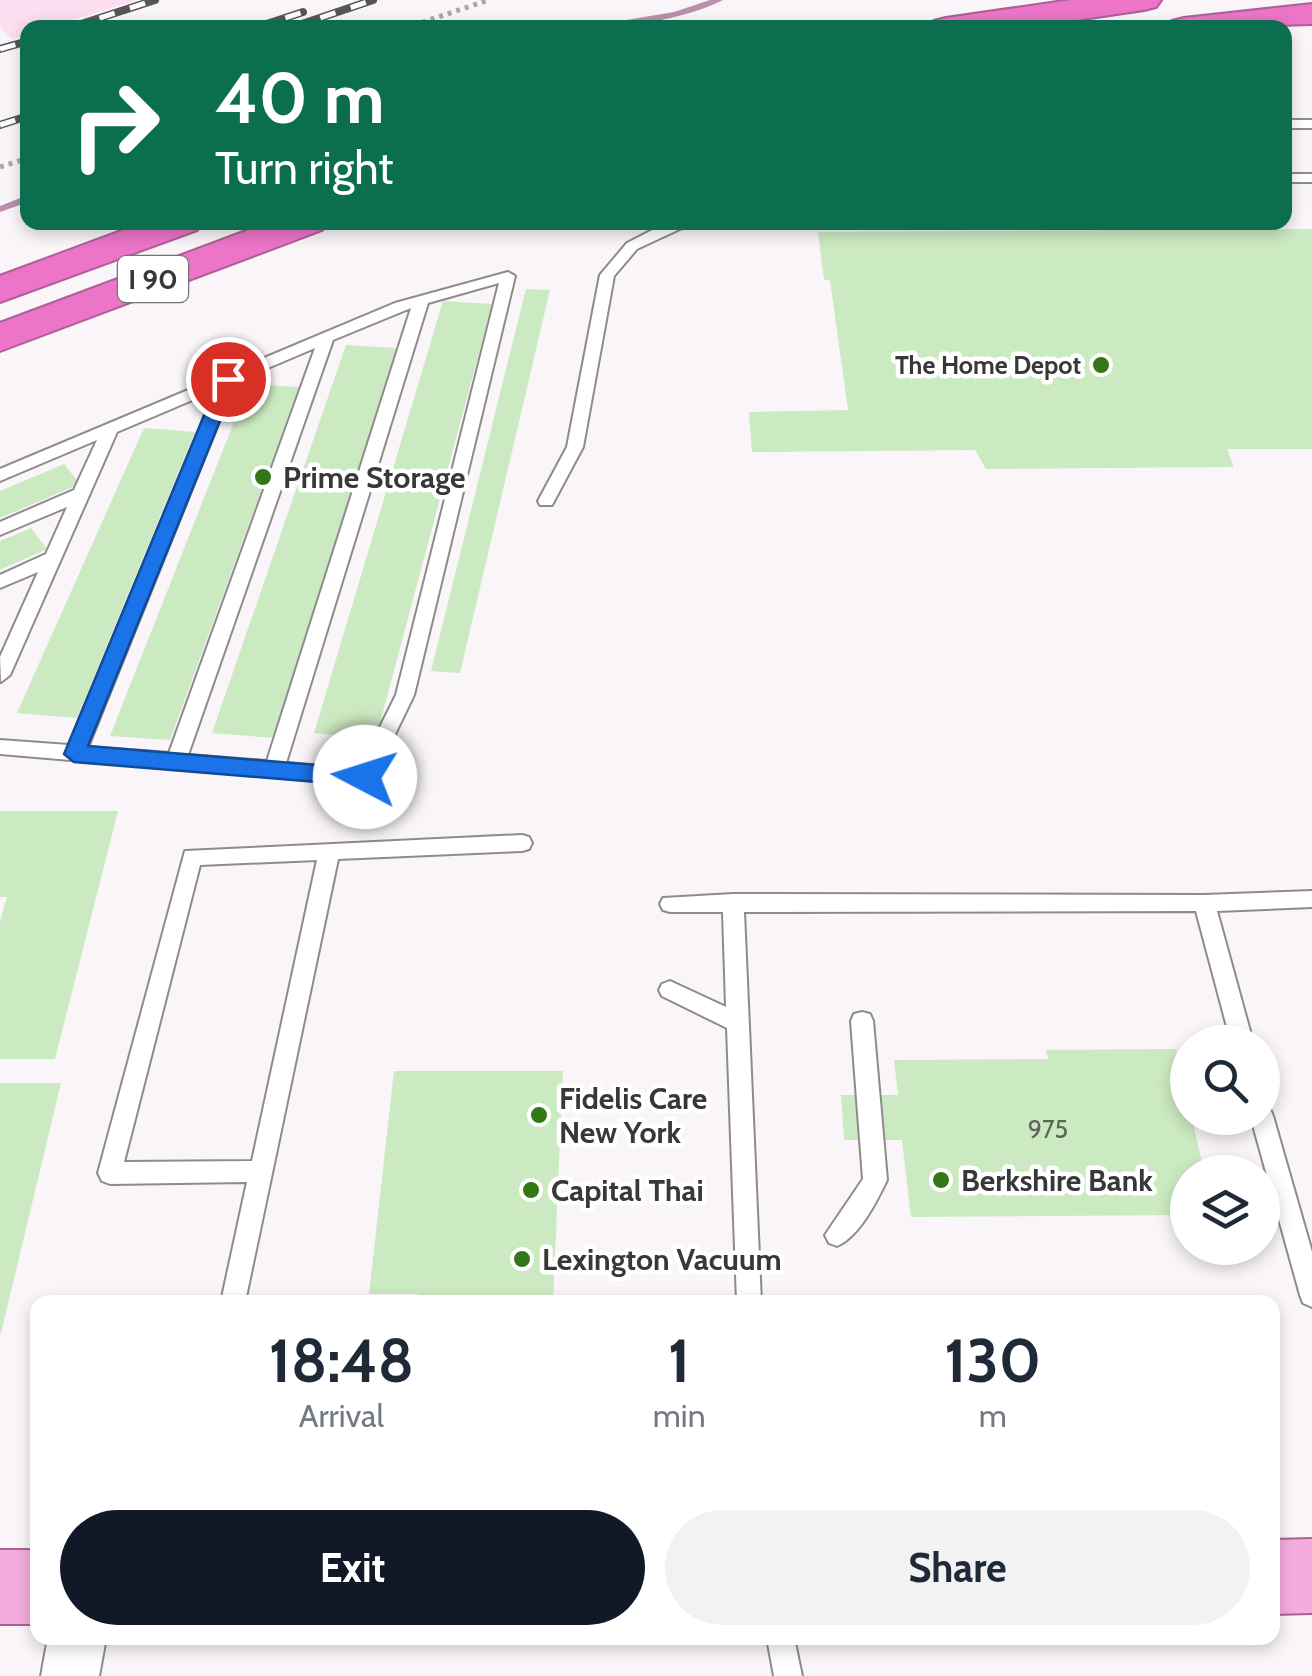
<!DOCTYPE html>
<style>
:root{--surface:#fff;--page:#f2f2f3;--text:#1f2937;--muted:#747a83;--accent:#111827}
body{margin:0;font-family:Cabin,sans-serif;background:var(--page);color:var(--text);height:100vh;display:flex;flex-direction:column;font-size:38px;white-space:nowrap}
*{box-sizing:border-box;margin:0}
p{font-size:32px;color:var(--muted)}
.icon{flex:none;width:55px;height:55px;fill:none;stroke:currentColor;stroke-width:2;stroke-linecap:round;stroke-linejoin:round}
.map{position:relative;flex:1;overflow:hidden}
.sheet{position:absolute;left:30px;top:1295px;width:1250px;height:350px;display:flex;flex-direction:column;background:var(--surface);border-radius:20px;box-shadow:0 5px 15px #0003}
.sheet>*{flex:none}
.top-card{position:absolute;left:20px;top:20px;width:1272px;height:210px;border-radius:20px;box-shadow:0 5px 15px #0003;background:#0b6e4f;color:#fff;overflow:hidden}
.buttons{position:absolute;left:1170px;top:1025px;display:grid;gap:20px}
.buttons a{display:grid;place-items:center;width:110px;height:110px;border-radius:50%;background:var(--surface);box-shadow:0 5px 15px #0003;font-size:50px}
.pin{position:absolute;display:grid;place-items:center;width:85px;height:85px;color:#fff;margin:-42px;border:5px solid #fff;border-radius:50%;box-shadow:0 2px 10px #0007}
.me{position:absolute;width:110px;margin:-55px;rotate:275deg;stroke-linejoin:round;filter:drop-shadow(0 0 8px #0008)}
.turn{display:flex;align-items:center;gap:35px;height:210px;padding:0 30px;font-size:45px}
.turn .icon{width:130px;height:130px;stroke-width:2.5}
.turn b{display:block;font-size:70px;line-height:85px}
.eta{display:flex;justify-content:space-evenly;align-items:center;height:170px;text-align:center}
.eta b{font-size:60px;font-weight:700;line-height:70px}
.button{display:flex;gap:20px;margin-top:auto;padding:20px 30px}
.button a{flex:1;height:115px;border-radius:60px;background:var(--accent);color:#fff;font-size:40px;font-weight:700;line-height:115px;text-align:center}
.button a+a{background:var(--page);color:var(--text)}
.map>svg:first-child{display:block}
.green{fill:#fddef1}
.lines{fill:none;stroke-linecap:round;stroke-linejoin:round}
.stream{fill:#b98fa9;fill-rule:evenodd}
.building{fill:#cceac2}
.lane-casing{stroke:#8f8b8d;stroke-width:4}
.street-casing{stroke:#8f8b8d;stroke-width:4}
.primary-casing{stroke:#ad6096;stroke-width:4}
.highway-casing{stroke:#ad6096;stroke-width:4}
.path{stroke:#aaa7a9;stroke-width:5;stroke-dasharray:4 5;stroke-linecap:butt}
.lane{fill:#fff;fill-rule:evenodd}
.street{fill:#fff;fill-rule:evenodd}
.primary{fill:#f4acde;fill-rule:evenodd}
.highway{fill:#ec75c8;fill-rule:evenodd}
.rail-casing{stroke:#575657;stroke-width:8}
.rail{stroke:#fff;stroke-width:5;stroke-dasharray:16;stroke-linecap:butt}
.route{fill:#1a73e8;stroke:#114b97;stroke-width:2.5}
.poi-dot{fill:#347717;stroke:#fff;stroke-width:4}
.labels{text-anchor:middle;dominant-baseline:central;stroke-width:9;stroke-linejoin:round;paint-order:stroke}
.far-poi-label{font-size:25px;font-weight:bold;fill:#393839;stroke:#fff;text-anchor:end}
.number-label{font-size:25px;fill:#5e645b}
.shield{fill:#fff;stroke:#747474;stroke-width:2.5}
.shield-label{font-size:28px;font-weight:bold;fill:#393839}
.poi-label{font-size:30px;font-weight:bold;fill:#393839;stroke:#fff;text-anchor:start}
</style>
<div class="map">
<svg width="1312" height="1676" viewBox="0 0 1312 1676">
<rect width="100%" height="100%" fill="#f9f5f8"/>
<!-- green -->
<path class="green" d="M 0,0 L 138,0 L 49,27 L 28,28 L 27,34 L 12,39 L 0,27 Z"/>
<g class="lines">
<!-- stream -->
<path class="stream" d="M 710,0 L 723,0 C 684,20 623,28 579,28 L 674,12 Z
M 28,195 L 28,202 L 0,212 L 0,206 Z"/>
</g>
<!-- building -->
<path class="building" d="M 1312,229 L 1312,449 L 1227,449 L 1234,467 L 986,469 L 975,450 L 752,452 L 749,412 L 848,410 L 830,280 L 824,280 L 818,232 Z
M 526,289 L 550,290 L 460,673 L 431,671 Z
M 443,301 L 492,304 L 376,738 L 314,733 Z
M 346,345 L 397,348 L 273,738 L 212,733 Z
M 249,384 L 299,387 L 170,740 L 110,736 Z
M 144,428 L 195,432 L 77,718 L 17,713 Z
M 64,464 L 80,484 L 0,518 L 0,491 Z
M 31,528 L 47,549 L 0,570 L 0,541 Z
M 0,811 L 118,811 L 55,1059 L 0,1059 L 0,921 L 7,897 L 0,897 Z
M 1176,1049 L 1188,1099 L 1188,1118 L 1192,1118 L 1204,1172 L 1188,1172 L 1188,1215 L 911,1217 L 902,1140 L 844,1140 L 841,1095 L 898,1095 L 894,1060 L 1048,1059 L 1046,1050 Z
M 394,1071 L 563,1071 L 553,1302 L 418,1302 L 419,1294 L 369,1294 Z
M 0,1083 L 61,1083 L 1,1333 L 0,1333 Z"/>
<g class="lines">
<!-- lane casing -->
<g class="lane-casing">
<path id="lane" d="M 1285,120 L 1312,120 L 1312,128 L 1285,128 Z
M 1285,174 L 1312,174 L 1312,182 L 1285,182 Z
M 695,222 L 637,249 L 614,276 L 583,447 L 552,505 L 540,505 L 538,501 L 567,447 L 600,275 L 627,243 L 664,224 Z
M 508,272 L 515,276 L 414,695 L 372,782 L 365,785 L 0,754 L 0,740 L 69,745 L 216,390 L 117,432 L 10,675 L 1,682 L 0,657 L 38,572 L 0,588 L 0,575 L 46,554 L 67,507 L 0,535 L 0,522 L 74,490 L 97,440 L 0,481 L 0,469 L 395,303 ZM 499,283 L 396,695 L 359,769 L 286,763 L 428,303 ZM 411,308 L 267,761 L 188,755 L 333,340 ZM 315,348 L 169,753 L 88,747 L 235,382 Z
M 522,835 L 529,837 L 532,843 L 529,849 L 522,851 L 338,859 L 245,1302 L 221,1302 L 247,1182 L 110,1184 L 102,1181 L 98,1173 L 185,851 ZM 317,860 L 252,1161 L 124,1162 L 200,865 Z
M 1312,891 L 1312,907 L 1217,911 L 1253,1042 L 1231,1042 L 1196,911 L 744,912 L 761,1302 L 737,1302 L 727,1028 L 662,996 L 659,990 L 662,984 L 670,981 L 726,1007 L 723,912 L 670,912 L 663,910 L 660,904 L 663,898 L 733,894 L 1204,895 Z
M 862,1012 L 870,1014 L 873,1021 L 887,1180 C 877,1201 859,1237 837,1246 L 829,1243 L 825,1235 L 863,1179 L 851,1021 L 854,1014 Z
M 1262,1106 L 1270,1109 L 1273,1116 L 1312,1252 L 1312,1307 L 1303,1303 L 1300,1295 L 1251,1118 L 1262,1118 Z
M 767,1638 L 794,1638 L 802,1676 L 774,1676 Z"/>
</g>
<!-- street casing -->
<g class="street-casing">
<path id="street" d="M 48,1638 L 106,1638 L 99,1676 L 41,1676 Z"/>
</g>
<!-- primary casing -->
<g class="primary-casing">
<path id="primary" d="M 1312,1539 L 1312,1613 L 1272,1614 L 1272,1540 Z
M 0,1550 L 38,1550 L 38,1624 L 0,1624 Z"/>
</g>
<!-- highway casing -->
<g class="highway-casing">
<path id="highway" d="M 1071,0 L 1161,0 L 1156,7 L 1144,10 L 1022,28 L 929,28 L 934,21 L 946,18 Z
M 1312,4 L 1312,24 L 1167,28 L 1172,21 L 1184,18 Z
M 145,222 L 202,222 L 197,230 L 0,302 L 0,276 Z
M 270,222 L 327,222 L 322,230 L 0,351 L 0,323 Z"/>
</g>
<!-- path -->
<path class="path" d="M 405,28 L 489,0
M 0,167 L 28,158"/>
<!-- lane -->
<use href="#lane" class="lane"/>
<!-- street -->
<use href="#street" class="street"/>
<!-- primary -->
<use href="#primary" class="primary"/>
<!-- highway -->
<use href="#highway" class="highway"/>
<!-- rail casing -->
<g class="rail-casing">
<path id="rail" d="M 69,28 L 155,0
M 255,28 L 303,12
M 290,28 L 373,0
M 0,49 L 28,41
M 0,125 L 28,116"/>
</g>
<!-- rail -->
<use href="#rail" class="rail"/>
</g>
<!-- route -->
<path class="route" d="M 228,373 L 237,379 L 88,746 L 365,769 L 376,777 L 373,783 L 365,786 L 74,762 L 64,754 L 219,379 Z"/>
<!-- markers -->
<g class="poi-dot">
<circle cx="1101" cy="365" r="10"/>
<circle cx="263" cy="477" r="10"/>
<circle cx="539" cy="1115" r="10"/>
<circle cx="941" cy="1180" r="10"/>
<circle cx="531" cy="1190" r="10"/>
<circle cx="522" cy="1259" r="10"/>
</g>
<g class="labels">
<!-- far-poi labels -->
<g class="far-poi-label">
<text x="1081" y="365">The Home Depot</text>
</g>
<!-- number labels -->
<g class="number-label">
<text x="1048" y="1129">975</text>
</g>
<!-- shield labels -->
<rect class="shield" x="118" y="256" width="70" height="46" rx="8"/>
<g class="shield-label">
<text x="153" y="279">I 90</text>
</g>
<!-- poi labels -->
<g class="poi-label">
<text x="283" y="477">Prime Storage</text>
<text x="559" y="1098">Fidelis Care<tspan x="559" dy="34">New York</tspan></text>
<text x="961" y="1180">Berkshire Bank</text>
<text x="551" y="1190">Capital Thai</text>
<text x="542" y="1259">Lexington Vacuum</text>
</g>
</g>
</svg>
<div class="buttons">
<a><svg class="icon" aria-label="search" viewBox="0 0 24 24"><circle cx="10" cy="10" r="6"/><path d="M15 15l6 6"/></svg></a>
<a><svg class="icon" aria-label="layers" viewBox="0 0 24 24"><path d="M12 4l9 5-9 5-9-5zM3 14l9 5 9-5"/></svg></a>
</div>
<div class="pin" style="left:228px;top:379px;background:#d93025"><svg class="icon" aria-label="arrive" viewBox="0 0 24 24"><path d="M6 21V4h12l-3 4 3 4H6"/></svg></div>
<svg class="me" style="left:365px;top:777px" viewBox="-20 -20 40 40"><circle r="19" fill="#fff"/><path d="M0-13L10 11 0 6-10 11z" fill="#1a73e8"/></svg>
<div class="top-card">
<div class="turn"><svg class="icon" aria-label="right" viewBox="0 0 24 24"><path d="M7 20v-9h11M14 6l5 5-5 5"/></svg><div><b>40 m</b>Turn right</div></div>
</div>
<section class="sheet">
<div class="eta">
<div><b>18:48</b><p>Arrival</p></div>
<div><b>1</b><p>min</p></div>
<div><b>130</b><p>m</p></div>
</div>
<div class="button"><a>Exit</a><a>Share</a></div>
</section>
</div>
